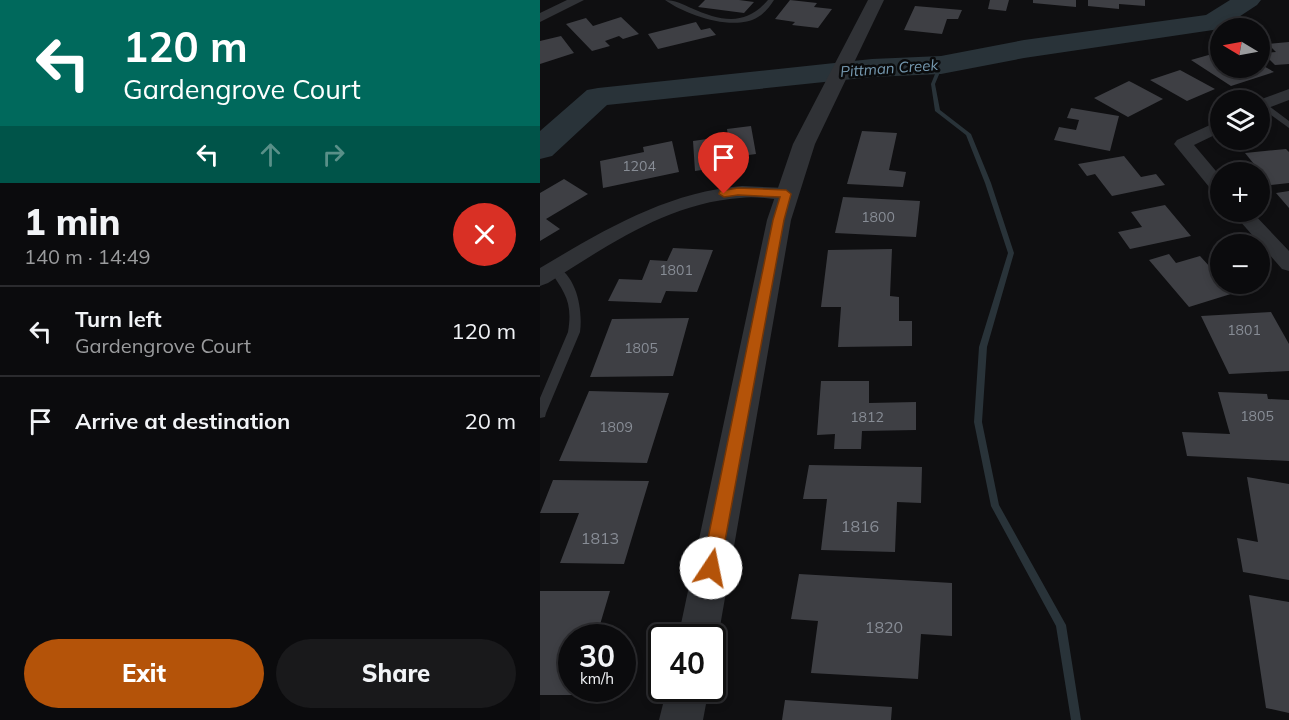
<!DOCTYPE html>
<meta charset="utf-8">
<style>
:root{--surface:#0b0b0d;--page:#19191b;--text:#f1f3f6;--muted:#9a9b9d;--line:#2b2b2e;--accent:#b45309}
body{margin:0;font-family:Mulish,sans-serif;background:var(--page);color:var(--text);height:100vh;display:flex;flex-direction:column;font-size:22px;white-space:nowrap}
*{box-sizing:border-box;margin:0}
p{font-size:20px;color:var(--muted)}
.icon{flex:none;width:33px;height:33px;fill:none;stroke:currentColor;stroke-width:2;stroke-linecap:round;stroke-linejoin:round}
.map{position:relative;flex:1;overflow:hidden}
.panel{display:flex;flex-direction:column;background:var(--surface);width:540px}
.panel>*{flex:none}
.banner{background:#00695c;color:#fff;overflow:hidden}
.needle{width:39px;rotate:280deg}
.controls{position:absolute;left:670px;top:18px;display:grid;gap:12px}
.controls a{display:grid;place-items:center;width:60px;height:60px;border-radius:50%;background:var(--surface);box-shadow:0 3px 9px #0003,0 0 0 2px var(--line);font-size:30px}
.speed{position:absolute;left:18px;top:624px;display:flex;gap:12px;font-size:30px;font-weight:700;text-align:center}
.speed>*{display:grid;place-content:center;width:78px;height:78px;border-radius:50%;background:var(--surface);box-shadow:0 3px 9px #0003,0 0 0 2px var(--line);line-height:1}
.speed small{font-size:15px;font-weight:400}
.speed .limit{border:3px solid #111;border-radius:9px;background:#fff;color:#111}
.pin{position:absolute;display:grid;place-items:center;width:51px;height:51px;color:#fff;margin:-62px -26px;border-radius:50% 50% 50% 0;rotate:-45deg;box-shadow:0 0 6px #0007}
.pin .icon{rotate:45deg}
.me{position:absolute;width:66px;margin:-33px;rotate:11deg;stroke-linejoin:round;filter:drop-shadow(0 0 4px #0008)}
.turn{display:flex;align-items:center;gap:21px;height:126px;padding:0 24px;font-size:27px}
.turn .icon{width:78px;height:78px;stroke-width:2.5}
.turn b{display:block;font-size:42px;line-height:51px}
.lanes{display:flex;align-items:center;height:57px;padding:0 24px;background:#0003;justify-content:center;gap:30px;direction:ltr}
.lanes .off{opacity:.35}
.round{display:grid;place-items:center;flex:none;width:63px;height:63px;border-radius:32px;background:var(--page)}
.headline{display:flex;align-items:center;justify-content:space-between;height:102px;padding:0 24px}
h1{font-size:36px;font-weight:800;line-height:45px}
.action{display:flex;gap:12px;margin-top:auto;padding:12px 24px}
.action a{flex:1;height:69px;border-radius:36px;background:var(--accent);color:#fff;font-size:24px;font-weight:800;line-height:69px;text-align:center}
.action a+a{background:var(--page);color:var(--text)}
ul{padding:0;list-style:none}
li{display:flex;align-items:center;gap:18px;height:90px;padding:0 24px;border-top:2px solid var(--line)}
li div{flex:1}
li b{display:block;font-size:22px}
li em{font-style:normal}
main{display:flex;flex:1;min-height:0}
.map>svg:first-child{display:block}
.lines{fill:none;stroke-linecap:round;stroke-linejoin:round}
.stream{fill:#293339;fill-rule:evenodd}
.river{fill:#293339;fill-rule:evenodd}
.building{fill:#3e3f44}
.service{fill:#303236;fill-rule:evenodd}
.minor{fill:#303236;fill-rule:evenodd}
.tertiary{fill:#303236;fill-rule:evenodd}
.route{fill:#b45309;stroke:#753606;stroke-width:1.5}
.labels{text-anchor:middle;dominant-baseline:central;stroke-width:5;stroke-linejoin:round;paint-order:stroke}
.number-label{font-size:14px;fill:#888d96}
.far-water-label{font-size:15px;font-style:italic;fill:#7598af;stroke:#0a0b0c}
.near-number-label{font-size:16px;fill:#888d96}
</style>
<main>
<section class="panel">
<div class="banner">
<div class="turn"><svg class="icon" aria-label="left" viewBox="0 0 24 24"><path d="M17 20v-9H6M10 6l-5 5 5 5"/></svg><div><b>120 m</b>Gardengrove Court</div></div>
<div class="lanes"><svg class="icon" aria-label="left" viewBox="0 0 24 24"><path d="M17 20v-9H6M10 6l-5 5 5 5"/></svg><svg class="icon off" aria-label="ahead" viewBox="0 0 24 24"><path d="M12 20V5M6 11l6-6 6 6"/></svg><svg class="icon off" aria-label="right" viewBox="0 0 24 24"><path d="M7 20v-9h11M14 6l5 5-5 5"/></svg></div>
</div>
<div class="headline"><div><h1>1 min</h1><p>140 m · 14:49</p></div><a class="round" style="background:#d93025;color:#fff"><svg class="icon" aria-label="close" viewBox="0 0 24 24"><path d="M6 6l12 12M18 6L6 18"/></svg></a></div>
<ul>
<li><svg class="icon" aria-label="left" viewBox="0 0 24 24"><path d="M17 20v-9H6M10 6l-5 5 5 5"/></svg><div><b>Turn left</b><p>Gardengrove Court</p></div><em>120 m</em></li>
<li><svg class="icon" aria-label="arrive" viewBox="0 0 24 24"><path d="M6 21V4h12l-3 4 3 4H6"/></svg><div><b>Arrive at destination</b></div><em>20 m</em></li>
</ul>
<div class="action"><a>Exit</a><a>Share</a></div>
</section>
<div class="map">
<svg width="749" height="720" viewBox="0 0 749 720">
<rect width="100%" height="100%" fill="#0f0f11"/>
<g class="lines">
<!-- stream -->
<path class="stream" d="M 399,64 L 403,65 L 395,84 L 400,110 L 431,134 L 451,183 L 474,253 L 447,347 L 442,422 L 459,505 L 526,625 L 541,720 L 531,720 L 516,626 L 451,506 L 434,422 L 439,347 L 468,253 L 445,183 L 426,135 L 395,111 L 391,84 Z"/>
<!-- river -->
<path class="river" d="M 690,0 L 721,0 L 717,5 L 682,28 L 673,30 L 484,58 L 401,74 L 332,77 L 67,105 L 12,156 L 0,159 L 0,131 L 47,90 L 58,88 L 332,59 L 401,56 L 484,40 L 666,15 Z"/>
</g>
<!-- building -->
<path class="building" d="M 165,0 L 199,0 L 214,2 L 204,13 L 158,7 Z
M 250,0 L 277,3 L 274,7 L 292,9 L 278,28 L 252,25 L 255,22 L 235,19 Z
M 450,0 L 469,0 L 466,11 L 448,9 Z
M 493,0 L 536,0 L 536,7 L 493,3 Z
M 548,0 L 605,0 L 605,6 L 579,4 L 579,9 L 548,6 Z
M 375,6 L 422,10 L 418,19 L 407,19 L 402,34 L 364,30 Z
M 81,17 L 99,34 L 83,39 L 79,36 L 65,41 L 70,46 L 52,51 L 26,24 L 46,18 L 53,26 Z
M 156,22 L 161,30 L 170,28 L 176,35 L 118,49 L 108,34 Z
M 21,36 L 34,53 L 0,64 L 0,41 Z
M 749,42 L 749,64 L 735,65 L 723,53 L 736,52 L 728,44 Z
M 672,54 L 681,57 L 681,68 L 720,68 L 720,64 L 734,72 L 691,86 L 651,60 Z
M 640,70 L 675,89 L 647,101 L 610,80 Z
M 589,81 L 593,83 L 623,99 L 588,117 L 554,98 Z
M 531,108 L 579,116 L 570,151 L 514,140 L 519,127 L 536,130 L 539,120 L 527,118 Z
M 211,126 L 216,154 L 194,157 L 196,165 L 155,171 L 153,141 L 188,136 L 187,129 Z
M 322,131 L 357,133 L 349,170 L 366,172 L 363,187 L 307,184 Z
M 132,141 L 139,172 L 63,188 L 60,161 L 104,152 L 103,147 Z
M 746,149 L 749,152 L 749,183 L 731,185 L 705,153 Z
M 584,156 L 601,177 L 616,174 L 625,185 L 572,196 L 555,174 L 547,176 L 538,164 Z
M 24,179 L 48,194 L 6,219 L 20,229 L 0,241 L 0,193 Z
M 749,191 L 749,208 L 736,193 Z
M 303,197 L 380,201 L 376,237 L 295,233 Z
M 625,205 L 651,236 L 590,249 L 578,232 L 602,227 L 591,212 Z
M 133,248 L 173,250 L 157,292 L 126,291 L 121,303 L 68,301 L 79,279 L 102,280 L 110,260 L 127,261 Z
M 352,249 L 350,296 L 359,297 L 359,321 L 372,321 L 372,346 L 298,347 L 301,307 L 281,307 L 288,250 Z
M 629,254 L 636,263 L 660,256 L 681,279 L 681,284 L 685,284 L 694,293 L 649,307 L 609,260 Z
M 731,312 L 749,344 L 749,371 L 689,374 L 661,316 Z
M 149,318 L 133,376 L 50,377 L 72,319 Z
M 281,381 L 329,381 L 329,403 L 376,402 L 376,430 L 322,431 L 321,449 L 294,449 L 295,434 L 277,435 Z
M 49,391 L 129,393 L 107,463 L 19,461 Z
M 678,392 L 727,394 L 728,399 L 749,400 L 749,461 L 647,456 L 642,432 L 690,434 Z
M 269,465 L 382,467 L 381,503 L 357,502 L 355,552 L 281,550 L 287,499 L 263,499 Z
M 707,477 L 749,484 L 749,580 L 703,572 L 697,538 L 718,542 Z
M 13,480 L 109,481 L 84,564 L 20,563 L 39,513 L 0,513 Z
M 259,574 L 412,583 L 412,636 L 381,634 L 378,679 L 271,673 L 278,621 L 251,619 Z
M 0,591 L 70,591 L 56,638 L 32,638 L 32,688 L 41,688 L 39,695 L 0,695 Z
M 709,595 L 749,602 L 749,713 L 726,708 Z
M 245,700 L 352,707 L 351,720 L 242,720 Z"/>
<g class="lines">
<!-- service -->
<path class="service" d="M 125,0 C 135,0 142,4 151,8 C 181,21 205,27 228,0 L 234,0 C 230,6 225,13 218,17 C 194,32 146,15 125,0 Z
M 720,103 L 725,103 L 749,121 L 749,128 L 720,107 Z
M 14,265 C 37,275 43,310 40,332 L 6,413 L 5,417 L 0,418 L 0,398 L 28,332 C 33,302 25,293 9,269 Z"/>
<!-- minor -->
<path class="minor" d="M 27,0 L 44,0 L 0,22 L 0,13 Z
M 749,89 L 749,100 L 720,111 L 719,100 Z
M 681,120 L 681,132 L 654,145 L 681,177 L 681,195 L 674,193 L 634,144 L 637,140 Z
M 202,186 L 246,188 L 253,190 L 256,194 L 253,198 L 246,200 C 231,199 215,196 200,198 C 128,203 67,246 8,283 L 0,286 L 0,268 C 64,230 127,192 202,186 Z
M 692,212 L 712,212 L 749,251 L 749,271 L 742,269 Z"/>
<!-- tertiary -->
<path class="tertiary" d="M 328,0 L 344,0 L 275,144 L 251,220 L 178,638 L 172,652 L 172,638 L 138,638 L 227,220 L 253,144 Z
M 127,688 L 169,688 L 163,720 L 119,720 Z"/>
</g>
<!-- route -->
<path class="route" d="M 198,188 L 246,190 L 251,194 L 244,220 L 180,568 L 177,574 L 171,577 L 165,574 L 162,568 L 233,220 L 240,197 L 198,195 L 184,197 L 179,194 L 180,191 Z"/>
<g class="labels">
<!-- number labels -->
<g class="number-label">
<text x="99" y="166">1204</text>
<text x="338" y="217">1800</text>
<text x="136" y="270">1801</text>
<text x="704" y="330">1801</text>
<text x="101" y="348">1805</text>
<text x="717" y="416">1805</text>
<text x="327" y="417">1812</text>
<text x="76" y="427">1809</text>
</g>
<!-- far-water labels -->
<g class="far-water-label">
<text transform="translate(349 68) rotate(-4)">Pittman Creek</text>
</g>
<!-- near-number labels -->
<g class="near-number-label">
<text x="320" y="526">1816</text>
<text x="60" y="538">1813</text>
<text x="344" y="627">1820</text>
</g>
</g>
</svg>
<div class="controls">
<a><svg class="needle" viewBox="-14 -14 28 28"><path d="M0-13l5 13h-10z" fill="#e53935"/><path d="M0 13l5-13h-10z" fill="#9a9b9d"/></svg></a>
<a><svg class="icon" aria-label="layers" viewBox="0 0 24 24"><path d="M12 4l9 5-9 5-9-5zM3 14l9 5 9-5"/></svg></a>
<a>+</a>
<a>−</a>
</div>
<div class="speed"><div>30<small>km/h</small></div><div class="limit">40</div></div>
<div class="pin" style="left:184px;top:194px;background:#d93025"><svg class="icon" aria-label="arrive" viewBox="0 0 24 24"><path d="M6 21V4h12l-3 4 3 4H6"/></svg></div>
<svg class="me" style="left:171px;top:568px" viewBox="-20 -20 40 40"><circle r="19" fill="#fff"/><path d="M0-13L10 11 0 6-10 11z" fill="#b45309"/></svg>
</div>
</main>
